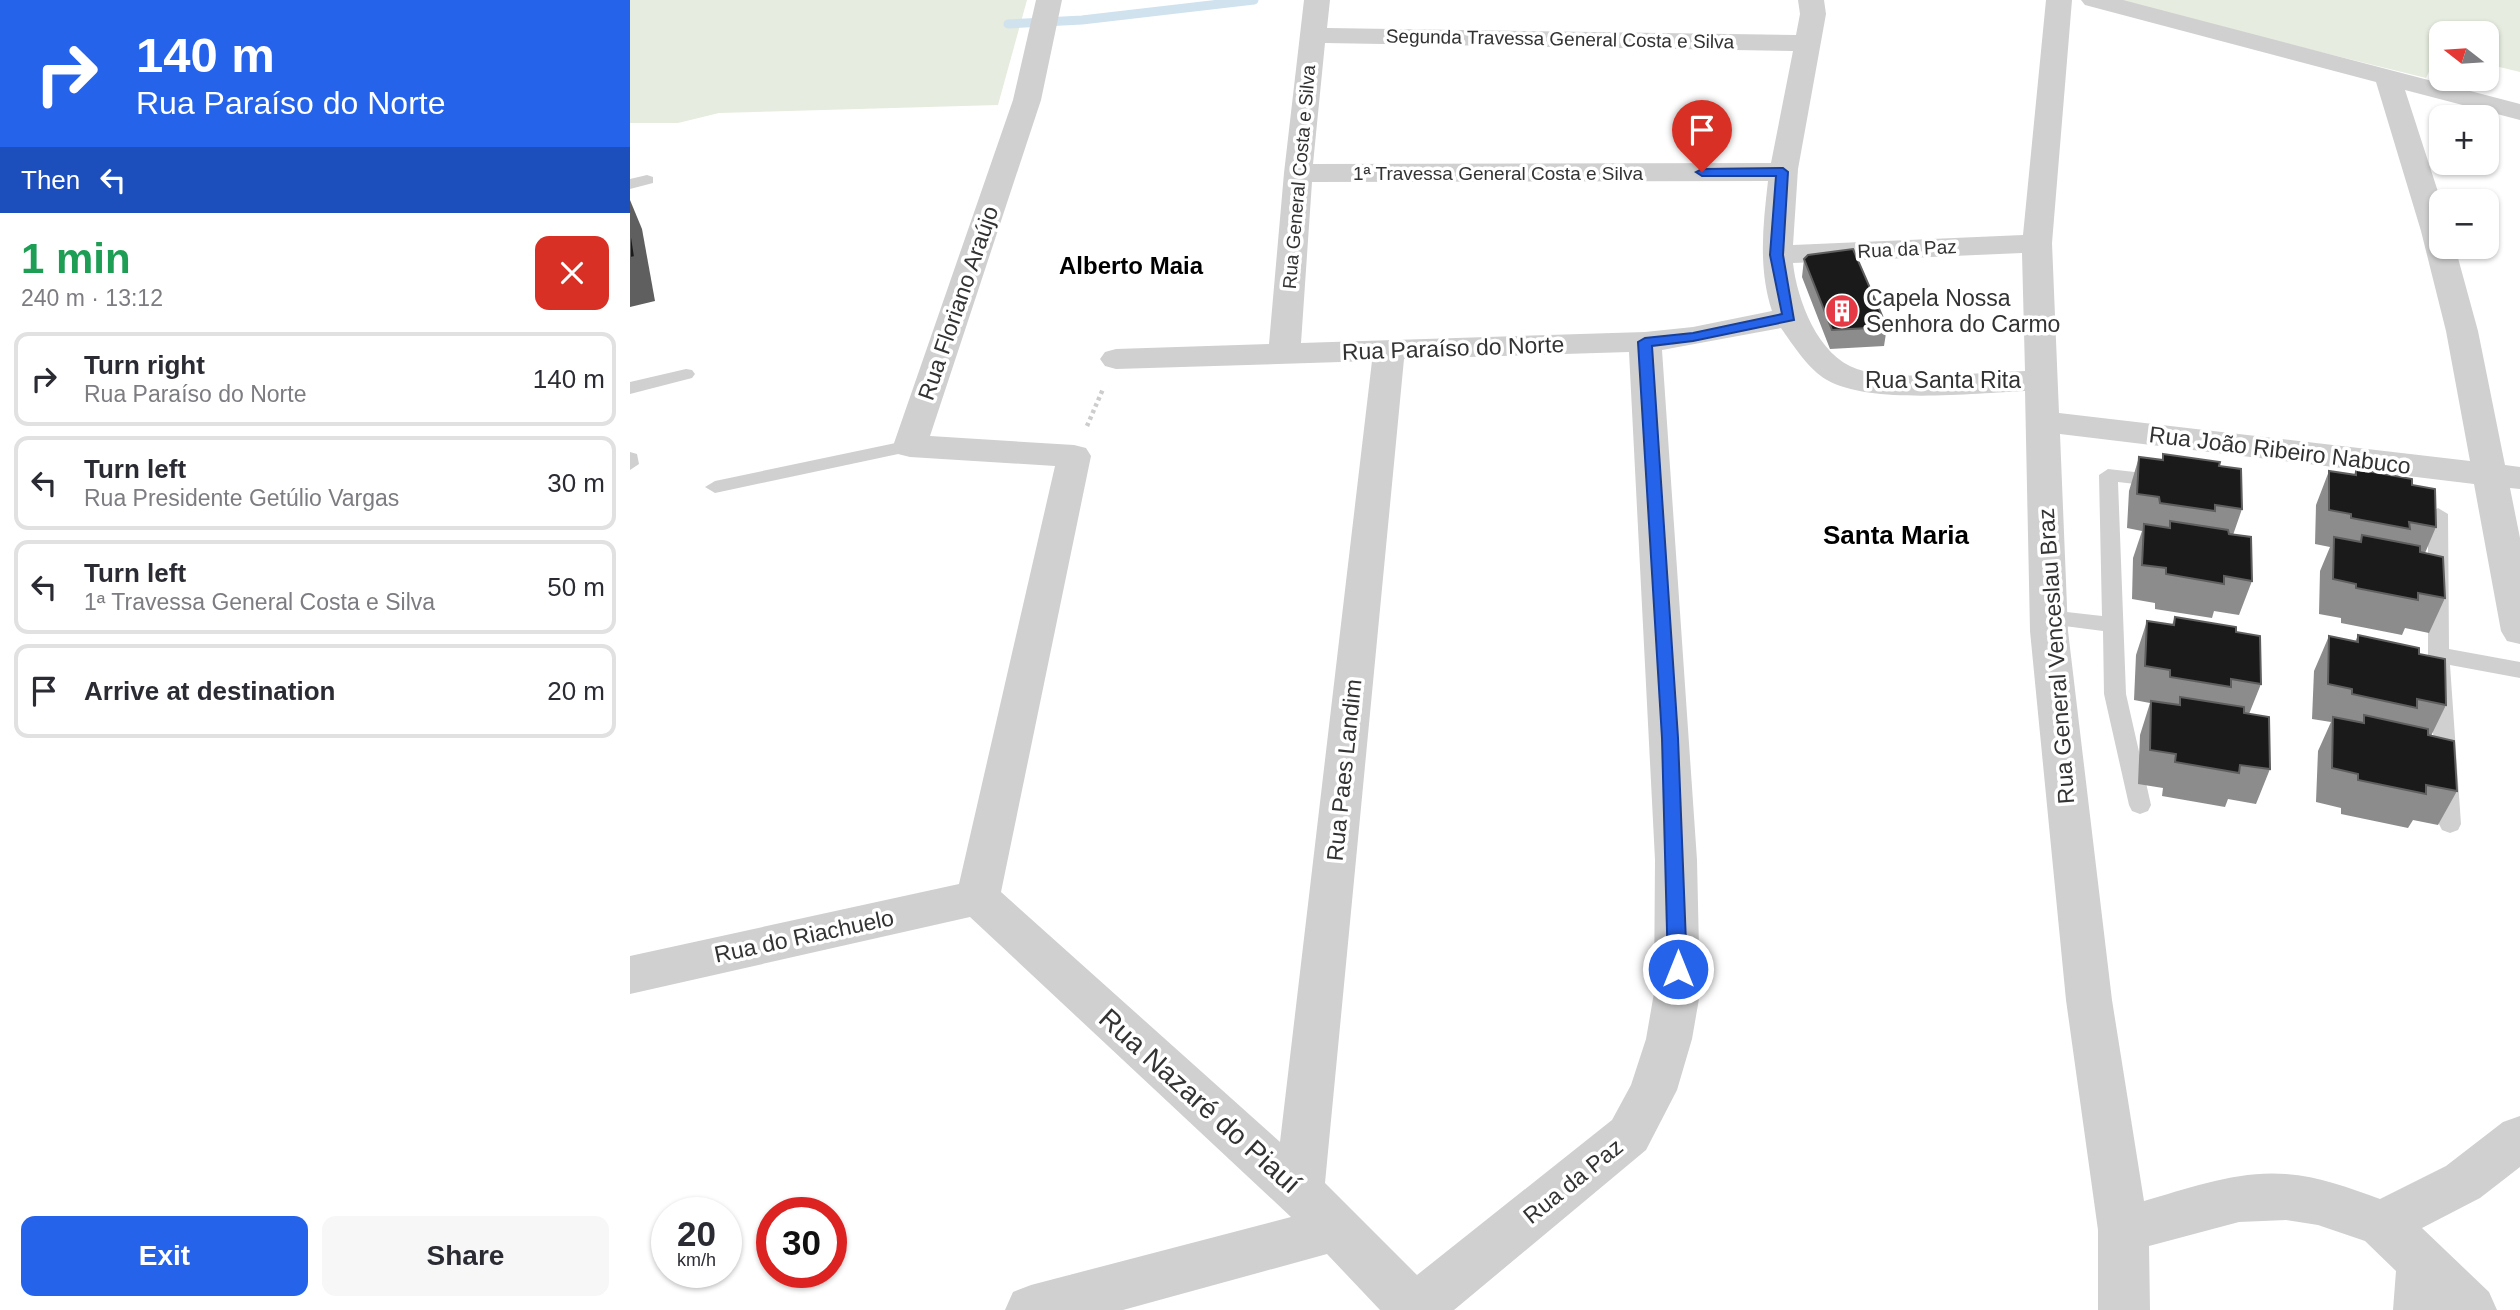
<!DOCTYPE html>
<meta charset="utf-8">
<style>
:root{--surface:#fff;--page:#f7f7f7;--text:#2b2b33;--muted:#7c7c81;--line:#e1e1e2;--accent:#2563eb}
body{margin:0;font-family:Arial,sans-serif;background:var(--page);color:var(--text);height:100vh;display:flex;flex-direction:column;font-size:26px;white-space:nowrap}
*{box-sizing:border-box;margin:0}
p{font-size:23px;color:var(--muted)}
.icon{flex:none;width:38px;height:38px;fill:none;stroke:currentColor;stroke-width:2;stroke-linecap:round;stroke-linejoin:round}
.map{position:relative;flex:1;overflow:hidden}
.panel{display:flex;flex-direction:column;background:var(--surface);width:630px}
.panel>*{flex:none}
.guide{background:#2563eb;color:#fff;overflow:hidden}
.needle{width:46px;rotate:287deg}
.fabs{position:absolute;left:1799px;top:21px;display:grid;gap:14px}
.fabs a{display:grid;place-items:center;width:70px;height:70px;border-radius:14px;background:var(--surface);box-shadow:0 2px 5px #0004;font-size:35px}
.speed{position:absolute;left:21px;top:1197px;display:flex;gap:14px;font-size:35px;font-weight:700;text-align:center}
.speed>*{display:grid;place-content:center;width:91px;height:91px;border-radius:50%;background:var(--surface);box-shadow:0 2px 5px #0004;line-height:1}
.speed small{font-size:18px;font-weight:400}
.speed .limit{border:10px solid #d22;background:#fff;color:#111}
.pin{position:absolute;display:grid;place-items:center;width:60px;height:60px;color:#fff;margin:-72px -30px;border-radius:50% 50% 50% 0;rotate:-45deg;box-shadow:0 0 7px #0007}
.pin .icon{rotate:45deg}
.me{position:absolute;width:77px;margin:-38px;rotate:0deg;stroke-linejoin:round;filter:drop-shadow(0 0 5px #0008)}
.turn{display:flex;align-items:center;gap:24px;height:147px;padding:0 21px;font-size:32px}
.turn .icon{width:91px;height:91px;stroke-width:2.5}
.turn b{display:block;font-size:49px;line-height:60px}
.then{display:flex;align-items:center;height:66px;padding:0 21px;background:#0003;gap:14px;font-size:26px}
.round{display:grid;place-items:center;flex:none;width:74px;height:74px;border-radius:14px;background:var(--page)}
.summary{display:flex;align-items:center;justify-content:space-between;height:119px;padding:0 21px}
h1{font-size:42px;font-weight:800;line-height:52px;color:#1e9e55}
.cta{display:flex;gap:14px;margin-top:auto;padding:14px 21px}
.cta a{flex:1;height:80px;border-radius:14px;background:var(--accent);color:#fff;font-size:28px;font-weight:800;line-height:80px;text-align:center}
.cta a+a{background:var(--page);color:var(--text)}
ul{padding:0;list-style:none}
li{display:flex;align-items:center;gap:21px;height:94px;margin:0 14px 10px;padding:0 7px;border:4px solid var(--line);border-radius:14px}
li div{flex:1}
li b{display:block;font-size:26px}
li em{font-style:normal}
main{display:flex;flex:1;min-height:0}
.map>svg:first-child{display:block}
.green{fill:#e6ecdf}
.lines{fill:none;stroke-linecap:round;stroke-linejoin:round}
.stream{stroke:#cfe2ee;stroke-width:9}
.path{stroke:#cdcdcd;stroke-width:4.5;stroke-dasharray:3.5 3.5;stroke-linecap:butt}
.lane{fill:#d0d0d0;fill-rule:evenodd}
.street{fill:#d0d0d0;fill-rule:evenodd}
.wall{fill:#8c8c8c}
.shaded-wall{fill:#5f5f5f}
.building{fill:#1a1a1a;stroke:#5f5f5f;stroke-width:2}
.route{fill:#2563eb;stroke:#184099;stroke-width:2}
.labels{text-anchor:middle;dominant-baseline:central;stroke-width:7;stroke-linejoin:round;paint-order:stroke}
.far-street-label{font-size:19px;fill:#333;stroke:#fff}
.poi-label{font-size:23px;fill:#333;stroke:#fff;text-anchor:start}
.street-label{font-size:23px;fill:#333;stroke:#fff}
.far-district-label{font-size:24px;font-weight:bold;fill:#000;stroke:#fff}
.quarter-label{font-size:26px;font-weight:bold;fill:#000;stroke:#fff}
.near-street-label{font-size:28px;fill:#333;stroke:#fff}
</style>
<main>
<section class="panel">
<div class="guide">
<div class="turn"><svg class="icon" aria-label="right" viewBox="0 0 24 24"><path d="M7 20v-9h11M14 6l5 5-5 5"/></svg><div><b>140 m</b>Rua Paraíso do Norte</div></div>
<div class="then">Then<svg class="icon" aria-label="left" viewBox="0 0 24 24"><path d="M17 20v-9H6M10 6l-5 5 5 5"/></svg></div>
</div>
<div class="summary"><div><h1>1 min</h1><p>240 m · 13:12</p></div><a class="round" style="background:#d93025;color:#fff"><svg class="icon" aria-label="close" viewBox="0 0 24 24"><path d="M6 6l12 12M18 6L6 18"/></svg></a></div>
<ul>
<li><svg class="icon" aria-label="right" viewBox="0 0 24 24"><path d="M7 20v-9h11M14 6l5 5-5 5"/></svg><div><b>Turn right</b><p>Rua Paraíso do Norte</p></div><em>140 m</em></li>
<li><svg class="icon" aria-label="left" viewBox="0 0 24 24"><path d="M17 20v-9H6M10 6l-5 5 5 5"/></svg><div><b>Turn left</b><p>Rua Presidente Getúlio Vargas</p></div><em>30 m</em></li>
<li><svg class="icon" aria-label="left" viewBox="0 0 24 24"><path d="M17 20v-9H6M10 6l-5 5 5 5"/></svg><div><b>Turn left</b><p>1ª Travessa General Costa e Silva</p></div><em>50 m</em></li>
<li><svg class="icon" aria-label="arrive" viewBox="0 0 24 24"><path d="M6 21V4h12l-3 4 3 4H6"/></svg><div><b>Arrive at destination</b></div><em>20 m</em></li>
</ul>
<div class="cta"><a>Exit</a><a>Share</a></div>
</section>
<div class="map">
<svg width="1890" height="1310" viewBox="0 0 1890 1310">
<rect width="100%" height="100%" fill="#fff"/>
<!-- green -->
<path class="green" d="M 0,0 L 397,0 L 368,105 L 89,113 L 48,123 L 0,123 Z
M 1480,0 L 1890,0 L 1890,72 L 1857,64 L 1857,33 L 1811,33 L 1811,53 L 1808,53 L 1796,78 Z"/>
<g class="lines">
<!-- stream -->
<path class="stream" d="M 378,24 L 452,20 L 624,0"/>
<!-- path -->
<path class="path" d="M 457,426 L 473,389"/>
<!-- lane -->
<path class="lane" d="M 17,175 L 23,177 L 23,183 L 0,189 L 0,179 Z
M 56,369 L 62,370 L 65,374 L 62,378 L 0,394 L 0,382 Z
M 280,440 L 287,442 L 289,446 L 287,450 L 85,493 L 75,487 L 85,481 Z
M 0,452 L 7,454 L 9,464 L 0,470 Z
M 1478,469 L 1531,475 L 1541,481 L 1531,487 L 1488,482 L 1496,694 L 1521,805 L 1518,811 L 1510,814 L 1502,811 L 1499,805 L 1474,694 L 1473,631 L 1419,624 L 1412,622 L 1409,617 L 1412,612 L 1419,610 L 1472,616 L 1469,475 Z
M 1808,508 L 1818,514 L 1819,649 L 1890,662 L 1890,678 L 1820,665 L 1831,824 L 1828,830 L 1820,833 L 1812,830 L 1809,824 L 1798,655 L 1798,514 Z"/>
<!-- street -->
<path class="street" d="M 406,0 L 432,0 L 411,100 L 300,436 L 444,445 L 456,448 L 461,456 L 371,892 L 650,1142 L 742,361 L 486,369 L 475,366 L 470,359 L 475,352 L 486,349 L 639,344 L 654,173 L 674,0 L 700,0 L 697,28 L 1166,35 L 1170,14 L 1168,0 L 1194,0 L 1196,14 L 1168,169 L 1163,245 L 1393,235 L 1416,0 L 1442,0 L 1422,243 L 1429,413 L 1840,461 L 1816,331 L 1791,231 L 1746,82 L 1455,5 L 1451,0 L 1493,0 L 1890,104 L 1890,120 L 1775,90 L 1811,201 L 1811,247 L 1825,247 L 1848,331 L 1875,465 L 1890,467 L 1890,489 L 1880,488 L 1890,538 L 1890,644 L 1877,641 L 1871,631 L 1844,484 L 1430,434 L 1438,631 L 1482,1000 L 1514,1201 C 1559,1188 1608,1170 1656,1174 C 1689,1176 1719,1188 1750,1199 L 1816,1166 L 1873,1122 L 1890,1116 L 1890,1167 L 1850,1198 L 1792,1228 L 1859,1292 L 1867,1310 L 1763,1310 L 1766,1271 L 1735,1241 L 1688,1225 L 1656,1220 L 1609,1222 L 1519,1246 L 1520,1310 L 1468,1310 L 1468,1230 L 1436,1000 L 1400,631 L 1395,391 C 1345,393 1240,405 1197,380 C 1179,370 1163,345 1151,328 L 1032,350 L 1067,860 L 1070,993 L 1062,1039 L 1047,1090 L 1016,1150 L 824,1310 L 750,1310 L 697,1254 L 493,1310 L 375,1310 L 383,1292 L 401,1285 L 661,1217 L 340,917 L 0,994 L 0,956 L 329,884 L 425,466 L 280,457 L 268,454 L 263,446 L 383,100 ZM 695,43 L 1163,51 L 1141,163 L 683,164 ZM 1138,181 C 1133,225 1128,268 1142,311 L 1063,327 L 1015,332 L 671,343 L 682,182 ZM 1392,253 L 1395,371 C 1353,372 1264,382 1227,369 C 1188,356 1167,300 1163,263 ZM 999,352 L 1025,860 L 1024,993 L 1016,1039 L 1001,1085 L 982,1120 L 787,1275 L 695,1183 L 774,359 Z"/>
</g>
<!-- wall -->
<path class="wall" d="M 1174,259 L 1257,327 L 1254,346 L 1200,349 L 1172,277 Z
M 1533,454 L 1589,466 L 1612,509 L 1603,535 L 1622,581 L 1609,615 L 1584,611 L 1582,618 L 1525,609 L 1525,603 L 1502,599 L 1503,558 L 1512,531 L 1497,528 L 1499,491 L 1509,457 L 1532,460 Z
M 1726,469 L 1782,485 L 1806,527 L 1795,553 L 1815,598 L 1799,633 L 1775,628 L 1772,635 L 1711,623 L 1711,618 L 1689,614 L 1690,571 L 1700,547 L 1685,544 L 1686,505 L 1699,471 L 1724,475 Z
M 1545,617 L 1606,632 L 1631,684 L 1619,714 L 1640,769 L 1626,804 L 1598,799 L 1595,807 L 1532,796 L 1533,788 L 1508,784 L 1510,735 L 1520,703 L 1504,700 L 1506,655 L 1517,621 L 1542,625 Z
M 1728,635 L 1789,654 L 1816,705 L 1801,736 L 1827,791 L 1808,825 L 1783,820 L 1778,828 L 1711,814 L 1711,808 L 1686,802 L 1688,751 L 1701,722 L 1682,719 L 1684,671 L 1699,636 L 1725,642 Z"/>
<!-- shaded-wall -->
<path class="shaded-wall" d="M 0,200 L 12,229 L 25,301 L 0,307 Z"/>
<!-- building -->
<path class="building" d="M 0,224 L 5,257 L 0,258 Z
M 1223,249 L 1257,327 L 1202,330 L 1174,259 L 1178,255 Z
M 1533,454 L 1590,462 L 1589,466 L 1611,469 L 1612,509 L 1585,505 L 1585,511 L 1530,503 L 1529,497 L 1507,494 L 1509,457 L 1533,460 Z
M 1726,469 L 1782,479 L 1782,485 L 1805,489 L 1806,527 L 1779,522 L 1780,529 L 1721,518 L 1721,514 L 1699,510 L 1699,471 L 1726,475 Z
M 1540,521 L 1598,530 L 1599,534 L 1621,537 L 1622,581 L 1594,576 L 1594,584 L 1536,574 L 1536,568 L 1512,565 L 1514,524 L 1540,528 Z
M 1732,535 L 1790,546 L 1790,552 L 1813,557 L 1815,598 L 1788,593 L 1788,600 L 1726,588 L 1726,584 L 1703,579 L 1704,537 L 1731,542 Z
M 1545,617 L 1606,627 L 1606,632 L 1630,636 L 1631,684 L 1601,679 L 1601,687 L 1540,677 L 1540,670 L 1515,666 L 1517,621 L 1544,625 Z
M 1728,635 L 1789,648 L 1789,654 L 1815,659 L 1816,705 L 1787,699 L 1787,708 L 1722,694 L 1722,689 L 1698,684 L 1699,636 L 1728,642 Z
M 1550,697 L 1614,707 L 1614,713 L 1639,717 L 1640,769 L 1610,765 L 1609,773 L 1545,762 L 1546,754 L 1520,750 L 1521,701 L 1550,705 Z
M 1734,715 L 1798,729 L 1798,735 L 1824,741 L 1827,791 L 1796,785 L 1796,794 L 1728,780 L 1728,774 L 1702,768 L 1703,717 L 1734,723 Z"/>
<!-- route -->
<path class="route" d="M 1153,168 L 1158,172 L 1153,255 L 1164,320 L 1063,341 L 1022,346 L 1048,738 L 1057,969 L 1054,975 L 1041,975 L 1038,969 L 1032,738 L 1008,342 L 1015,338 L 1063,333 L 1152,314 L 1140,255 L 1146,176 L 1072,176 L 1066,172 L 1072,169 Z"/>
<!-- icons -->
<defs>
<g id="building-disc" transform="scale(1.75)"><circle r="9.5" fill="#e63946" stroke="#fff"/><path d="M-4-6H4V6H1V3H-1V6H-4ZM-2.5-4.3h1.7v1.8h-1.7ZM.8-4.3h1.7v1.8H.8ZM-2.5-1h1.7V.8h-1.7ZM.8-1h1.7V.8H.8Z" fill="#fff"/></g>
</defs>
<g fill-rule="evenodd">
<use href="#building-disc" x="1212" y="311"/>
</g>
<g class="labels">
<!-- far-street labels -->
<g class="far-street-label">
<text transform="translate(930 39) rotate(1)">Segunda Travessa General Costa e Silva</text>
<text x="868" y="173">1ª Travessa General Costa e Silva</text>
<text transform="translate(669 177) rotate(-85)">Rua General Costa e Silva</text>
<text transform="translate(1277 249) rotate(-3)">Rua da Paz</text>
</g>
<!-- poi labels -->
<g class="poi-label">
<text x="1236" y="298">Capela Nossa<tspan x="1236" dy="26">Senhora do Carmo</tspan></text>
</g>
<!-- street labels -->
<g class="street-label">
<text transform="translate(328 303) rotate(-71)">Rua Floriano Araújo</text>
<text transform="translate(823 348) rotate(-2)">Rua Paraíso do Norte</text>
<text x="1313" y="380">Rua Santa Rita</text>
<text transform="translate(1650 450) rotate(7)">Rua João Ribeiro Nabuco</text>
<text transform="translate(1426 656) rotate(-94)">Rua General Venceslau Braz</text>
<text transform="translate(714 770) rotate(-84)">Rua Paes Landim</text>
<text transform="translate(174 936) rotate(-12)">Rua do Riachuelo</text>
<text transform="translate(943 1181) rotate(-39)">Rua da Paz</text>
</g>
<!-- far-district labels -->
<g class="far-district-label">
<text x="501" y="265">Alberto Maia</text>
</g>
<!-- quarter labels -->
<g class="quarter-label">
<text x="1266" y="535">Santa Maria</text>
</g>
<!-- near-street labels -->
<g class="near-street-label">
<text transform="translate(570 1101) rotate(42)">Rua Nazaré do Piauí</text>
</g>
</g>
</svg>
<div class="fabs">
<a><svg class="needle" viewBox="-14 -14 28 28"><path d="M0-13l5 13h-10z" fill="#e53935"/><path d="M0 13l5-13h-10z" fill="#7c7c81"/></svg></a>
<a>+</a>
<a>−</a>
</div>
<div class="speed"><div>20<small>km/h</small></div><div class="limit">30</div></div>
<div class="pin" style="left:1072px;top:172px;background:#d93025"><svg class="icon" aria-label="arrive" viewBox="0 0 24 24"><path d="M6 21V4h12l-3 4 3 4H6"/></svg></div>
<svg class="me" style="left:1048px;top:969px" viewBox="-20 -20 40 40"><circle r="17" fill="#2563eb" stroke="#fff" stroke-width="3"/><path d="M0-11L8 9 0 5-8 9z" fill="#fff"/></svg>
</div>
</main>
